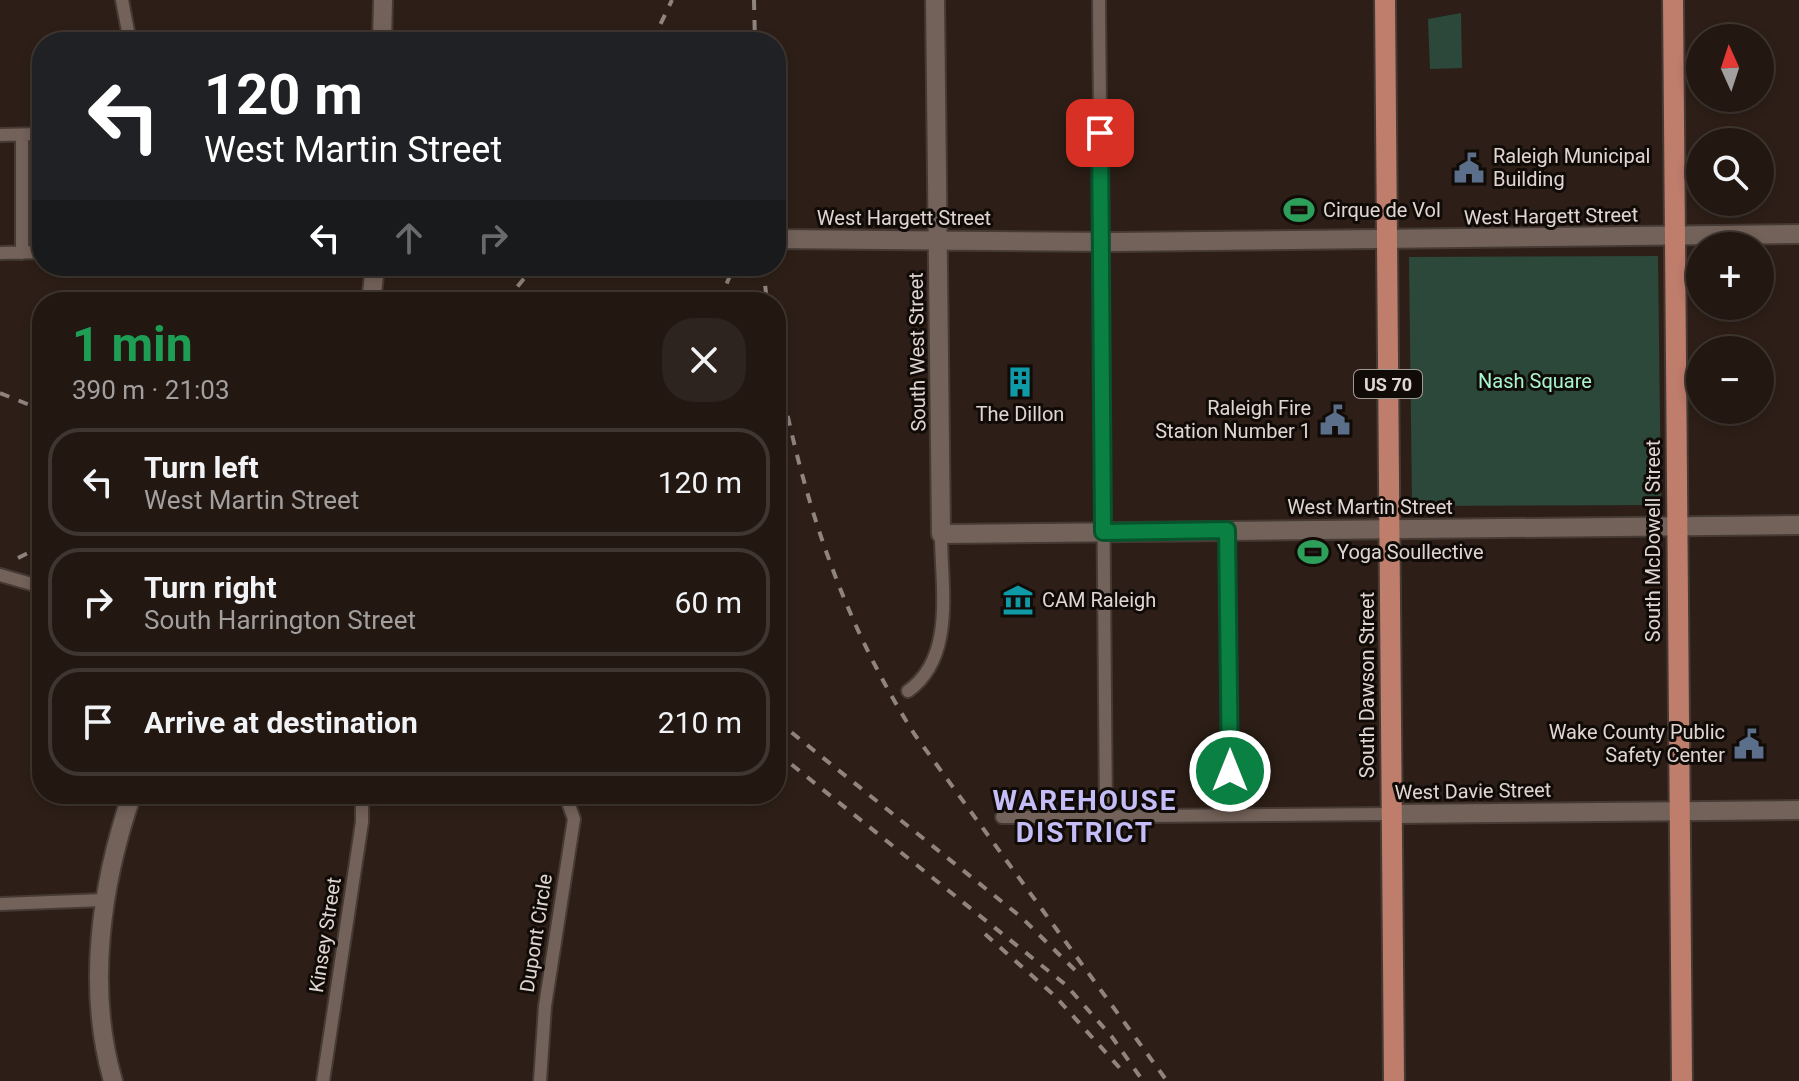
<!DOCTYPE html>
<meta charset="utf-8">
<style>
:root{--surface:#221711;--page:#2e241f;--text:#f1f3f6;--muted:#a29f9f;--line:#3f3631}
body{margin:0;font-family:Roboto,sans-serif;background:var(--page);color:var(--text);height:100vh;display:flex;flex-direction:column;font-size:30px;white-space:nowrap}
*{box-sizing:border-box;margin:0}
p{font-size:26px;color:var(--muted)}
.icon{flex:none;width:44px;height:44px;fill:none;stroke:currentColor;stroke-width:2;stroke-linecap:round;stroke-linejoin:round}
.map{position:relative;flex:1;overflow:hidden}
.drawer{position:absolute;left:32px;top:292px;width:754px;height:512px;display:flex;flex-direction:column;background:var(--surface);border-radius:32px;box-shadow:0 4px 12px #0003,0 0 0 2px var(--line)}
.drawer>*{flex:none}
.top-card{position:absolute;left:32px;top:32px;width:754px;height:244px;border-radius:32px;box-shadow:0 4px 12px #0003,0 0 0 2px var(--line);background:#202124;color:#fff;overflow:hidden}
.needle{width:52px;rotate:357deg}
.tools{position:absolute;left:1686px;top:24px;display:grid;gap:16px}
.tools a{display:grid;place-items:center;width:88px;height:88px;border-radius:50%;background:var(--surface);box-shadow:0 4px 12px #0003,0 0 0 2px var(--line);font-size:40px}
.pin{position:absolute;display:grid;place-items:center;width:68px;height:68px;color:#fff;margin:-34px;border-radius:16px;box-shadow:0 4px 12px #0006}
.me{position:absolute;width:88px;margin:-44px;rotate:0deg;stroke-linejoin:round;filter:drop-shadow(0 0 6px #0008)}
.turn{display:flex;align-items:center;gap:28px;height:168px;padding:0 40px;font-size:36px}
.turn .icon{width:104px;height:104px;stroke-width:2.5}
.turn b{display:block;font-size:56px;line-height:68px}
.lanes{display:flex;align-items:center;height:76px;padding:0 40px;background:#0003;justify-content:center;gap:40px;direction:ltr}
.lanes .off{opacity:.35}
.round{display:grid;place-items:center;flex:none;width:84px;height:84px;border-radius:32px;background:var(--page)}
.head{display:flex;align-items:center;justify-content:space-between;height:136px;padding:0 40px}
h1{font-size:48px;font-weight:700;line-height:60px;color:#1e9e55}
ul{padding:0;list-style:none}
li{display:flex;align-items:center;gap:24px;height:108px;margin:0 16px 12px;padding:0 24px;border:4px solid var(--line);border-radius:32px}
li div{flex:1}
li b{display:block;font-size:30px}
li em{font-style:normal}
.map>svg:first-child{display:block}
.green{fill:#2b483a}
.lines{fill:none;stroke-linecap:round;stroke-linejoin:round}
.street-casing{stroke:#463a34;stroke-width:16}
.secondary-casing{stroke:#463a34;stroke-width:22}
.primary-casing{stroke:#463a34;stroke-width:24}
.street{stroke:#736259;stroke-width:12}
.secondary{stroke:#736259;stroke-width:18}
.primary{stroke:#bf7d6c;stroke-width:20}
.rail{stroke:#90847e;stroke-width:4;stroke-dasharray:10 10;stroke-linecap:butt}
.route-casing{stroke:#07532c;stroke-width:20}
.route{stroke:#0b8043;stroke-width:14}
.labels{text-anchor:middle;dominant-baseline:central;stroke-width:6;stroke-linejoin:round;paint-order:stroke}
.shield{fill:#110b07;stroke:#a29994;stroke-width:2}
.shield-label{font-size:18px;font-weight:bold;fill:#e0d6d1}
.poi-label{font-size:20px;fill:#e0d6d1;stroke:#110b07;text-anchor:start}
.street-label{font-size:20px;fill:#e0d6d1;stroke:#110b07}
.park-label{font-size:20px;fill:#a7f5ce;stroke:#110b07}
.district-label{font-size:28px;font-weight:bold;letter-spacing:2px;fill:#c5bdf7;stroke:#110b07}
</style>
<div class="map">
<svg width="1799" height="1081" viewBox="0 0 1799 1081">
<rect width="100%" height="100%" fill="#2d1f17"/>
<!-- green -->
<path class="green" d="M 1461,13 L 1462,68 L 1430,69 L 1428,19 Z
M 1658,256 L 1661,505 L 1412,506 L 1409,257 Z"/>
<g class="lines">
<!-- street casing -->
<g class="street-casing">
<path id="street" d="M 122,0 L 130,42
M 1099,0 L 1106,816
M 0,135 L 42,134
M 22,135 L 22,253
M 0,253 L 42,252
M 1227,530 L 1230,815
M 0,575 L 42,587
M 908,691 C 956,657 941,586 941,534
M 1002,817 L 1392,814
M 0,904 L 103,900
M 323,1081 L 362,822 L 362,794
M 540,1081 L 545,1006 L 574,819 L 565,794"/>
</g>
<!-- secondary casing -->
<g class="secondary-casing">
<path id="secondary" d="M 935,0 L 941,534 L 1799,525
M 382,42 L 383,0
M 776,239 L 1114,242 L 1799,234
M 371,302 L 375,266
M 1392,814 L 1799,810
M 113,1081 C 86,988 101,884 132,794"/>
</g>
<!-- primary casing -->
<g class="primary-casing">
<path id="primary" d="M 1385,0 L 1394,1081
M 1673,0 L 1682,1081"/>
</g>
<!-- street -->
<use href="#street" class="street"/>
<!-- secondary -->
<use href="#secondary" class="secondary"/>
<!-- primary -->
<use href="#primary" class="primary"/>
<!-- rail -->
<path class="rail" d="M 754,0 L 755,42
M 652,42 L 672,0
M 763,266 L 767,302
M 505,302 L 534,266
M 719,302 L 734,266
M 776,357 C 800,492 841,619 915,735 L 1167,1081
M 0,393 L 42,410
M 18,558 L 42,546
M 776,720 L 1021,917 L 1076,971
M 776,752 L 1066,985 L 1112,1037 L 1143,1081
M 985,934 L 1055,996 L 1126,1075"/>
</g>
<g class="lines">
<!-- route casing -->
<g class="route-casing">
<path id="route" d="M 1100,133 L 1103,532 L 1227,530 L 1230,771"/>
</g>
<!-- route -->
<use href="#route" class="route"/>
</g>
<!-- icons -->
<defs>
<g id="civic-bare" transform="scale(2.4)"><path d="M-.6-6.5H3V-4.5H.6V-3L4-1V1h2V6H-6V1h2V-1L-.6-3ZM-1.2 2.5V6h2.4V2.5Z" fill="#5c6f8a" stroke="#110b07" stroke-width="2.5" paint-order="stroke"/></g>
<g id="stadium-bare" transform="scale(2.4)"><path d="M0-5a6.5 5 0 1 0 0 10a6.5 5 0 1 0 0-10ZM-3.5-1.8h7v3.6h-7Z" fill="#2e9e5b" stroke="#110b07" stroke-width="2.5" paint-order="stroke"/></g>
<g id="building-bare" transform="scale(2.4)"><path d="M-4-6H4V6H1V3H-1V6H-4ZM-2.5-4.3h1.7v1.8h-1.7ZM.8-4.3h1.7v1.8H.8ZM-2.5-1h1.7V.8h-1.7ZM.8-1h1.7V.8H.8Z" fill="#0f9aa8" stroke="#110b07" stroke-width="2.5" paint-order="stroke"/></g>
<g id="museum-bare" transform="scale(2.4)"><path d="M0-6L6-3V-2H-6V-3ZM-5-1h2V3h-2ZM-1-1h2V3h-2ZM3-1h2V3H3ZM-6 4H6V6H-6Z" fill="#0f9aa8" stroke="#110b07" stroke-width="2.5" paint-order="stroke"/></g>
</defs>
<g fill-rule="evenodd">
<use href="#civic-bare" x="1469" y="168"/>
<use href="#stadium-bare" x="1299" y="210"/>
<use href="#building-bare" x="1020" y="382"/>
<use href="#civic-bare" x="1335" y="420"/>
<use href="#stadium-bare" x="1313" y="552"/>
<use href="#museum-bare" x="1018" y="600"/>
<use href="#civic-bare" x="1749" y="744"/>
</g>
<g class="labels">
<!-- shield labels -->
<rect class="shield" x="1354" y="370" width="68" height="28" rx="6"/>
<g class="shield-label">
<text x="1388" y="384">US 70</text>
</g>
<!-- poi labels -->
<g class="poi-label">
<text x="1493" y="156">Raleigh Municipal<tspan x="1493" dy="23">Building</tspan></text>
<text x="1323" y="210">Cirque de Vol</text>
<text x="1311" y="408" text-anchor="end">Raleigh Fire<tspan x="1311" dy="23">Station Number 1</tspan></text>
<text x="1020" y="414" text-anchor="middle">The Dillon</text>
<text x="1337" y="552">Yoga Soullective</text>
<text x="1042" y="600">CAM Raleigh</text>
<text x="1725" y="732" text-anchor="end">Wake County Public<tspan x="1725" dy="23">Safety Center</tspan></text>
</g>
<!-- street labels -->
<g class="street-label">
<text transform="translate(1551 216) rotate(-1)">West Hargett Street</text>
<text x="904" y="218">West Hargett Street</text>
<text transform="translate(917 352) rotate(-91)">South West Street</text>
<text x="1370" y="507">West Martin Street</text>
<text transform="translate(1653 541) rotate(-90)">South McDowell Street</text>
<text transform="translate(1367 685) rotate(-90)">South Dawson Street</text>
<text transform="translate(1473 791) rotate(-1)">West Davie Street</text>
<text transform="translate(536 933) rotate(-81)">Dupont Circle</text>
<text transform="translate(325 935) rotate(-81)">Kinsey Street</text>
</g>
<!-- park labels -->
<g class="park-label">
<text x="1535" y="381">Nash Square</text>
</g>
<!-- district labels -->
<g class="district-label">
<text x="1085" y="800">WAREHOUSE<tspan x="1085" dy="32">DISTRICT</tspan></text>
</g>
</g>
</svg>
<div class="tools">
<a><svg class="needle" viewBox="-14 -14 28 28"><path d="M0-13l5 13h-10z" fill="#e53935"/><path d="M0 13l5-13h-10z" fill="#a29f9f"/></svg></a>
<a><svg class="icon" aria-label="search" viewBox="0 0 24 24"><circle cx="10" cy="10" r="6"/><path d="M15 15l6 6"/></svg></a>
<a>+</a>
<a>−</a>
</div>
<div class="pin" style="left:1100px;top:133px;background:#d93025"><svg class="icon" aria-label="arrive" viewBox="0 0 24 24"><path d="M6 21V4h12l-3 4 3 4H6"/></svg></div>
<svg class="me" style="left:1230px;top:771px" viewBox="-20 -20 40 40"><circle r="17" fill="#0b8043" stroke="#fff" stroke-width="3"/><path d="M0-11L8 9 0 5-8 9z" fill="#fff"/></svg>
<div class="top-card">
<div class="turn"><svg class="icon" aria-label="left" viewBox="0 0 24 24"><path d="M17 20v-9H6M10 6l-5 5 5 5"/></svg><div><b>120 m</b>West Martin Street</div></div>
<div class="lanes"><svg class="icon" aria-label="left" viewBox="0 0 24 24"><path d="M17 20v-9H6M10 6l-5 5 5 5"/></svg><svg class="icon off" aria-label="ahead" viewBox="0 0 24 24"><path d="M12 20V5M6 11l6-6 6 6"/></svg><svg class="icon off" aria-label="right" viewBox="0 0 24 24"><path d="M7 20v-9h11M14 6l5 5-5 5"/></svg></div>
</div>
<section class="drawer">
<div class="head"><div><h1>1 min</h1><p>390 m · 21:03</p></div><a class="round"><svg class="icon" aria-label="close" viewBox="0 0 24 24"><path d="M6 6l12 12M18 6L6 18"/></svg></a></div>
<ul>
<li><svg class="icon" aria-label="left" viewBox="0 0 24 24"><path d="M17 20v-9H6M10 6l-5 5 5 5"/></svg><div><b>Turn left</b><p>West Martin Street</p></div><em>120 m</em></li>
<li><svg class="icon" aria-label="right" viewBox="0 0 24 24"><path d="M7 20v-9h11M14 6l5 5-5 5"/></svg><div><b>Turn right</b><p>South Harrington Street</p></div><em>60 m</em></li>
<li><svg class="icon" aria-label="arrive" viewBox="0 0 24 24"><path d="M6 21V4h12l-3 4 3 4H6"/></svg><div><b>Arrive at destination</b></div><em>210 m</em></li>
</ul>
</section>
</div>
